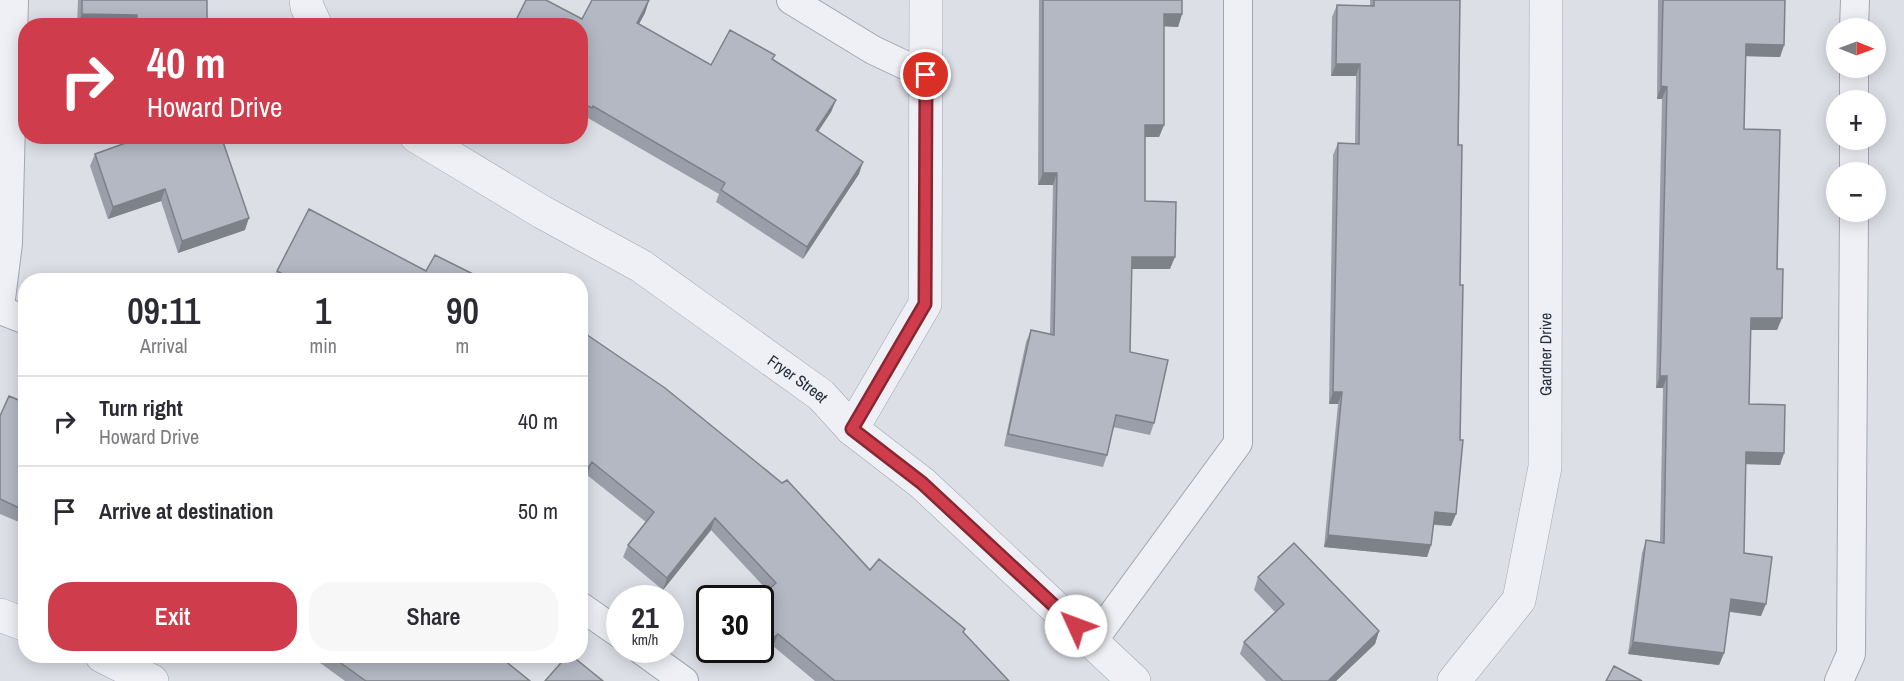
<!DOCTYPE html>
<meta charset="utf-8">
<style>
:root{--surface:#fff;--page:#f7f7f7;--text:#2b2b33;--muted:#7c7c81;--line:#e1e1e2;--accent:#cf3c4c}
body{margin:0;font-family:"Archivo Narrow",sans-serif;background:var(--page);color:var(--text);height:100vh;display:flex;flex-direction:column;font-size:22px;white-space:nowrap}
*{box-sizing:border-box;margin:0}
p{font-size:20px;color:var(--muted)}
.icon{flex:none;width:33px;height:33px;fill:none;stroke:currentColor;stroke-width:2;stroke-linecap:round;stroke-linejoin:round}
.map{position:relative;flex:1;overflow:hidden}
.panel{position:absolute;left:18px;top:273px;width:570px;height:390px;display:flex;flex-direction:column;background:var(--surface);border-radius:24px;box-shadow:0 3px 15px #0003}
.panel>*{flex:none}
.top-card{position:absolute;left:18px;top:18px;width:570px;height:126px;border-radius:24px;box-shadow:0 3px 15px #0003;background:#cf3c4c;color:#fff;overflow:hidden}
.needle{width:39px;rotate:91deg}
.fabs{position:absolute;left:1826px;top:18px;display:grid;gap:12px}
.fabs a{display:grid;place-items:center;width:60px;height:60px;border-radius:50%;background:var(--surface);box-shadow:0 3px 15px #0003;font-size:30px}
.speed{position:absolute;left:606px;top:585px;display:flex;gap:12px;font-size:30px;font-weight:700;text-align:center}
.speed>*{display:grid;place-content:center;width:78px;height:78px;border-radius:50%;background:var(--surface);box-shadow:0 3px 15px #0003;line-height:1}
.speed small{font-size:15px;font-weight:400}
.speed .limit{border:3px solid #111;border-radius:9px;background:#fff;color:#111}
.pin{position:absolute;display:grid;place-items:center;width:51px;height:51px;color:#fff;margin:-26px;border:3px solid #fff;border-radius:50%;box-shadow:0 2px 6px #0007}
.me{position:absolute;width:66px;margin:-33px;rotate:313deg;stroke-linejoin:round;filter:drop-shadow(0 0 4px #0008)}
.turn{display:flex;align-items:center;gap:21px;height:126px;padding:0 30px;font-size:27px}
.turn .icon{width:78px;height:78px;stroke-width:2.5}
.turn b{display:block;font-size:42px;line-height:51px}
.eta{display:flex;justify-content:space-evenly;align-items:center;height:102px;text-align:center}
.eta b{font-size:36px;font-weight:600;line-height:42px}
.button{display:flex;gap:12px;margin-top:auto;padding:12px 30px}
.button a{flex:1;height:69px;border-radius:24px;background:var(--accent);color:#fff;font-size:24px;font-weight:600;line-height:69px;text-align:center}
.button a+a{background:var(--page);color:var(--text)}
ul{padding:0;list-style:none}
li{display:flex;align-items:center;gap:18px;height:90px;padding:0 30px;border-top:2px solid var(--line)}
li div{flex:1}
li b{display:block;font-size:22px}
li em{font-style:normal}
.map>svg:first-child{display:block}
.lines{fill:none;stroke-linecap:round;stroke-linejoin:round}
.lane-casing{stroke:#a1a6b0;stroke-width:30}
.street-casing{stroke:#a1a6b0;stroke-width:34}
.lane{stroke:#eef0f5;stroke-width:28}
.street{stroke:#eef0f5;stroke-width:33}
.wall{fill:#9a9ea8}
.shaded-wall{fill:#7d8188}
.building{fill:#b3b8c3;stroke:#7d8188;stroke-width:1.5}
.route-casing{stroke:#872731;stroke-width:15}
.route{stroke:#cf3c4c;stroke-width:10}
.labels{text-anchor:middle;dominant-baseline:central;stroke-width:4.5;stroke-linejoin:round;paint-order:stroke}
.street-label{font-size:16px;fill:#252d3c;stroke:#ebeef4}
</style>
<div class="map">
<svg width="1904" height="681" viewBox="0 0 1904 681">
<rect width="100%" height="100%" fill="#dcdfe6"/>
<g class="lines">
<!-- lane casing -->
<g class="lane-casing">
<path id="lane" d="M 791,0 L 873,50 L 926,75
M 1854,28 L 1855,0
M 1854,100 L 1854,68
M 1854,172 L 1854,140
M 0,307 L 8,243 L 14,0
M 0,310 L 26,320
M 580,606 L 620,634
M 1093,641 L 1238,443 L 1238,0
M 641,650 L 684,681
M 1839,681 L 1851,654 L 1854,212"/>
</g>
<!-- street casing -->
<g class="street-casing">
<g id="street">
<path d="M 306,0 L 307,7 L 316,26"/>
<path id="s1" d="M 416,136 L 542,212 L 641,266 L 821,395 L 852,429 L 922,483 L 1134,681"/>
<path d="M 852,429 L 925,304 L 926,0"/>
<path d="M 0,615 L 26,625"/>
<path d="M 102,656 L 152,681"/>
<path id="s2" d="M 1454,681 L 1519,600 L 1545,467 L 1546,0"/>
</g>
</g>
<!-- lane -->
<use href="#lane" class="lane"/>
<!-- street -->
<use href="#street" class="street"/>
</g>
<!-- wall -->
<path class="wall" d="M 78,0 L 207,0 L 207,26 L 77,26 Z
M 649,0 L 645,13 L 639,24 L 711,65 L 773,60 L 836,100 L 831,112 L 818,132 L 859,174 L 803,259 L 716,202 L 719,194 L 588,118 L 587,120 L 580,116 L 580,26 Z
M 1039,0 L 1182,0 L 1182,14 L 1178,27 L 1164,26 L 1164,125 L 1159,137 L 1145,137 L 1145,201 L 1170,269 L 1132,269 L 1130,352 L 1154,423 L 1150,435 L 1113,427 L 1107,455 L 1103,467 L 1004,446 L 1026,342 L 1031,330 L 1050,334 L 1053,185 L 1038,185 Z
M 1370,0 L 1460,0 L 1456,514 L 1451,526 L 1434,525 L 1431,545 L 1427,557 L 1324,547 L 1338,404 L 1329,404 L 1333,155 L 1338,143 L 1355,144 L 1356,76 L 1331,76 L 1332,17 L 1337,5 L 1370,6 Z
M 1658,0 L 1785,0 L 1784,45 L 1780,57 L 1745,56 L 1744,129 L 1777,269 L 1782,318 L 1777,330 L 1751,330 L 1749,404 L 1784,453 L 1780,465 L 1745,464 L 1744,553 L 1761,616 L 1729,612 L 1724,653 L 1719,665 L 1628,654 L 1642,553 L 1646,540 L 1660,542 L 1663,388 L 1656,388 L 1662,99 L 1657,99 Z
M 145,136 L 245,230 L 178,253 L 161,201 L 108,219 L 90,166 L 95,154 Z
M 277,271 L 426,271 L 485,280 L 273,280 Z
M 580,330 L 870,570 L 965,629 L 963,632 L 1009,681 L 815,681 L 773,646 L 767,652 L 760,644 L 760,598 L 768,591 L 711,530 L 663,590 L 623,557 L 628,545 L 646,522 L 587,475 L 580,484 Z
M 26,403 L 26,525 L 0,514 L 0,416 Z
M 1258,577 L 1379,631 L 1375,644 L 1336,681 L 1266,681 L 1240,654 L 1244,642 L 1275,612 L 1254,590 Z
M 297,656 L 499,656 L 530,681 L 345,681 L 312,657 L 309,662 Z"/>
<!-- shaded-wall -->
<path class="shaded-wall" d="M 649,0 L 645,13 L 633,35 L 637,23 Z
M 82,14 L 137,15 L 133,26 L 77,26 Z
M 1164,14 L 1182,14 L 1178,27 L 1159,26 Z
M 1746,44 L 1784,45 L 1780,57 L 1741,56 Z
M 1336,64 L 1360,64 L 1356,76 L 1331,76 Z
M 1661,86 L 1667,87 L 1662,99 L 1657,99 Z
M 836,100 L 831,112 L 811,142 L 816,130 Z
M 1145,125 L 1164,125 L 1159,137 L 1141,137 Z
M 863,162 L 859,174 L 803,259 L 807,247 Z
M 1043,173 L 1057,173 L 1053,185 L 1038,185 Z
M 165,189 L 161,201 L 108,219 L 113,207 Z
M 249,218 L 245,230 L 178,253 L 182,241 Z
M 1132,257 L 1175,257 L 1170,269 L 1128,269 Z
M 1751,318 L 1782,318 L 1777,330 L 1747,330 Z
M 1660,376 L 1667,376 L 1663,388 L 1656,388 Z
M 1333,392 L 1342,392 L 1338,404 L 1329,404 Z
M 1746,452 L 1784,453 L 1780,465 L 1741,464 Z
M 592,462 L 587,475 L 580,484 L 580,479 Z
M 1435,512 L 1456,514 L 1451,526 L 1431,524 Z
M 715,518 L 711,530 L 663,590 L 667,578 Z
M 1328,535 L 1431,545 L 1427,557 L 1324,547 Z
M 1731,599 L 1766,604 L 1761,616 L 1727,611 Z
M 1379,631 L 1375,644 L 1336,681 L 1328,681 Z
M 778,634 L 773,646 L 767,652 L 772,639 Z
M 1633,642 L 1724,653 L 1719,665 L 1628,654 Z"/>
<!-- building -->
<path class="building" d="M 82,0 L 207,0 L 207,26 L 137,26 L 137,15 L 82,14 Z
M 526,0 L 546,0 L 582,19 L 592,0 L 649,0 L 637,23 L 711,65 L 730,30 L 775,55 L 772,59 L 836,100 L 816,130 L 863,162 L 807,247 L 721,190 L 725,183 L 593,106 L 592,108 L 580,102 L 580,26 L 513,26 Z
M 1043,0 L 1182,0 L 1182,14 L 1164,14 L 1164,125 L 1145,125 L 1145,201 L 1176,202 L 1175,257 L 1132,257 L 1130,352 L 1168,360 L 1154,423 L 1116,415 L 1107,455 L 1008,434 L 1031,330 L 1054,335 L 1057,173 L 1043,173 Z
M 1374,0 L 1460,0 L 1458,145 L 1462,145 L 1460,285 L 1463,285 L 1460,440 L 1463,440 L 1456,514 L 1435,512 L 1431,545 L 1328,535 L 1342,392 L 1333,392 L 1338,143 L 1359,144 L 1360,64 L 1336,64 L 1337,5 L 1374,6 Z
M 1663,0 L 1785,0 L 1784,45 L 1746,44 L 1744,129 L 1780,130 L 1777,269 L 1783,269 L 1782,318 L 1751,318 L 1749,404 L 1785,405 L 1784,453 L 1746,452 L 1744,553 L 1772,557 L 1766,604 L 1731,599 L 1724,653 L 1633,642 L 1646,540 L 1664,543 L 1667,376 L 1660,376 L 1667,87 L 1661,86 Z
M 145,136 L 221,136 L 249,218 L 182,241 L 165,189 L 113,207 L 95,154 Z
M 309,209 L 426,271 L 435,255 L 485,280 L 293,280 L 294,280 L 277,271 Z
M 580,330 L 665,388 L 782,483 L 787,480 L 870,570 L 879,559 L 965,629 L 963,632 L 1009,681 L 835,681 L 778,634 L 772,639 L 760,626 L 760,598 L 759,598 L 776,583 L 715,518 L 667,578 L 628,545 L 654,512 L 592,462 L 580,479 Z
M 9,396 L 26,403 L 26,511 L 0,499 L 0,416 Z
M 1294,543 L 1379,631 L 1328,681 L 1283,681 L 1244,642 L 1284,604 L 1258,577 Z
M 331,656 L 499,656 L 530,681 L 366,681 Z
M 567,656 L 572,656 L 603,681 L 545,681 Z
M 1614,666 L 1642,681 L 1606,681 Z"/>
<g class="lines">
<!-- route casing -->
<g class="route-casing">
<path id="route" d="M 926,75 L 925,304 L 852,429 L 922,483 L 1076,626"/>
</g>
<!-- route -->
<use href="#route" class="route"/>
</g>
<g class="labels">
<!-- street labels -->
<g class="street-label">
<text stroke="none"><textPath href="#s2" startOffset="352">Gardner Drive</textPath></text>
<text stroke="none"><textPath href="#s1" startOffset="453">Fryer Street</textPath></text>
</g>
</g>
</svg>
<div class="fabs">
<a><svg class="needle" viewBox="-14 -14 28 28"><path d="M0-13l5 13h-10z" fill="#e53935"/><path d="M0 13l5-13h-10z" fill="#7c7c81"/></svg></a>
<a>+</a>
<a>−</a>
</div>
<div class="speed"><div>21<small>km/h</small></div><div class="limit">30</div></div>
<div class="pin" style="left:926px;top:75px;background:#d93025"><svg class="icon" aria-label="arrive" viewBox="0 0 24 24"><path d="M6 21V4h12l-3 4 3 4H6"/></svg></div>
<svg class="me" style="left:1076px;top:626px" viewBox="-20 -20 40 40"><circle r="19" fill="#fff"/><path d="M0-13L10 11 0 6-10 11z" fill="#cf3c4c"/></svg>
<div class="top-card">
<div class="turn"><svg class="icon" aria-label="right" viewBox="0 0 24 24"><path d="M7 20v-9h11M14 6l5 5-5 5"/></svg><div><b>40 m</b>Howard Drive</div></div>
</div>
<section class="panel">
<div class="eta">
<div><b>09:11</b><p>Arrival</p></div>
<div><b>1</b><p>min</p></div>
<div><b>90</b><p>m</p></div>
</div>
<ul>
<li><svg class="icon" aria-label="right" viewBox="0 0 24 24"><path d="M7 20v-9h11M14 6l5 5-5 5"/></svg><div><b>Turn right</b><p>Howard Drive</p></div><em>40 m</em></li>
<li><svg class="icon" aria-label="arrive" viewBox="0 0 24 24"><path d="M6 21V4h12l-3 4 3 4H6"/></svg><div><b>Arrive at destination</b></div><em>50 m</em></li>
</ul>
<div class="button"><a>Exit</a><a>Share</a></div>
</section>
</div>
